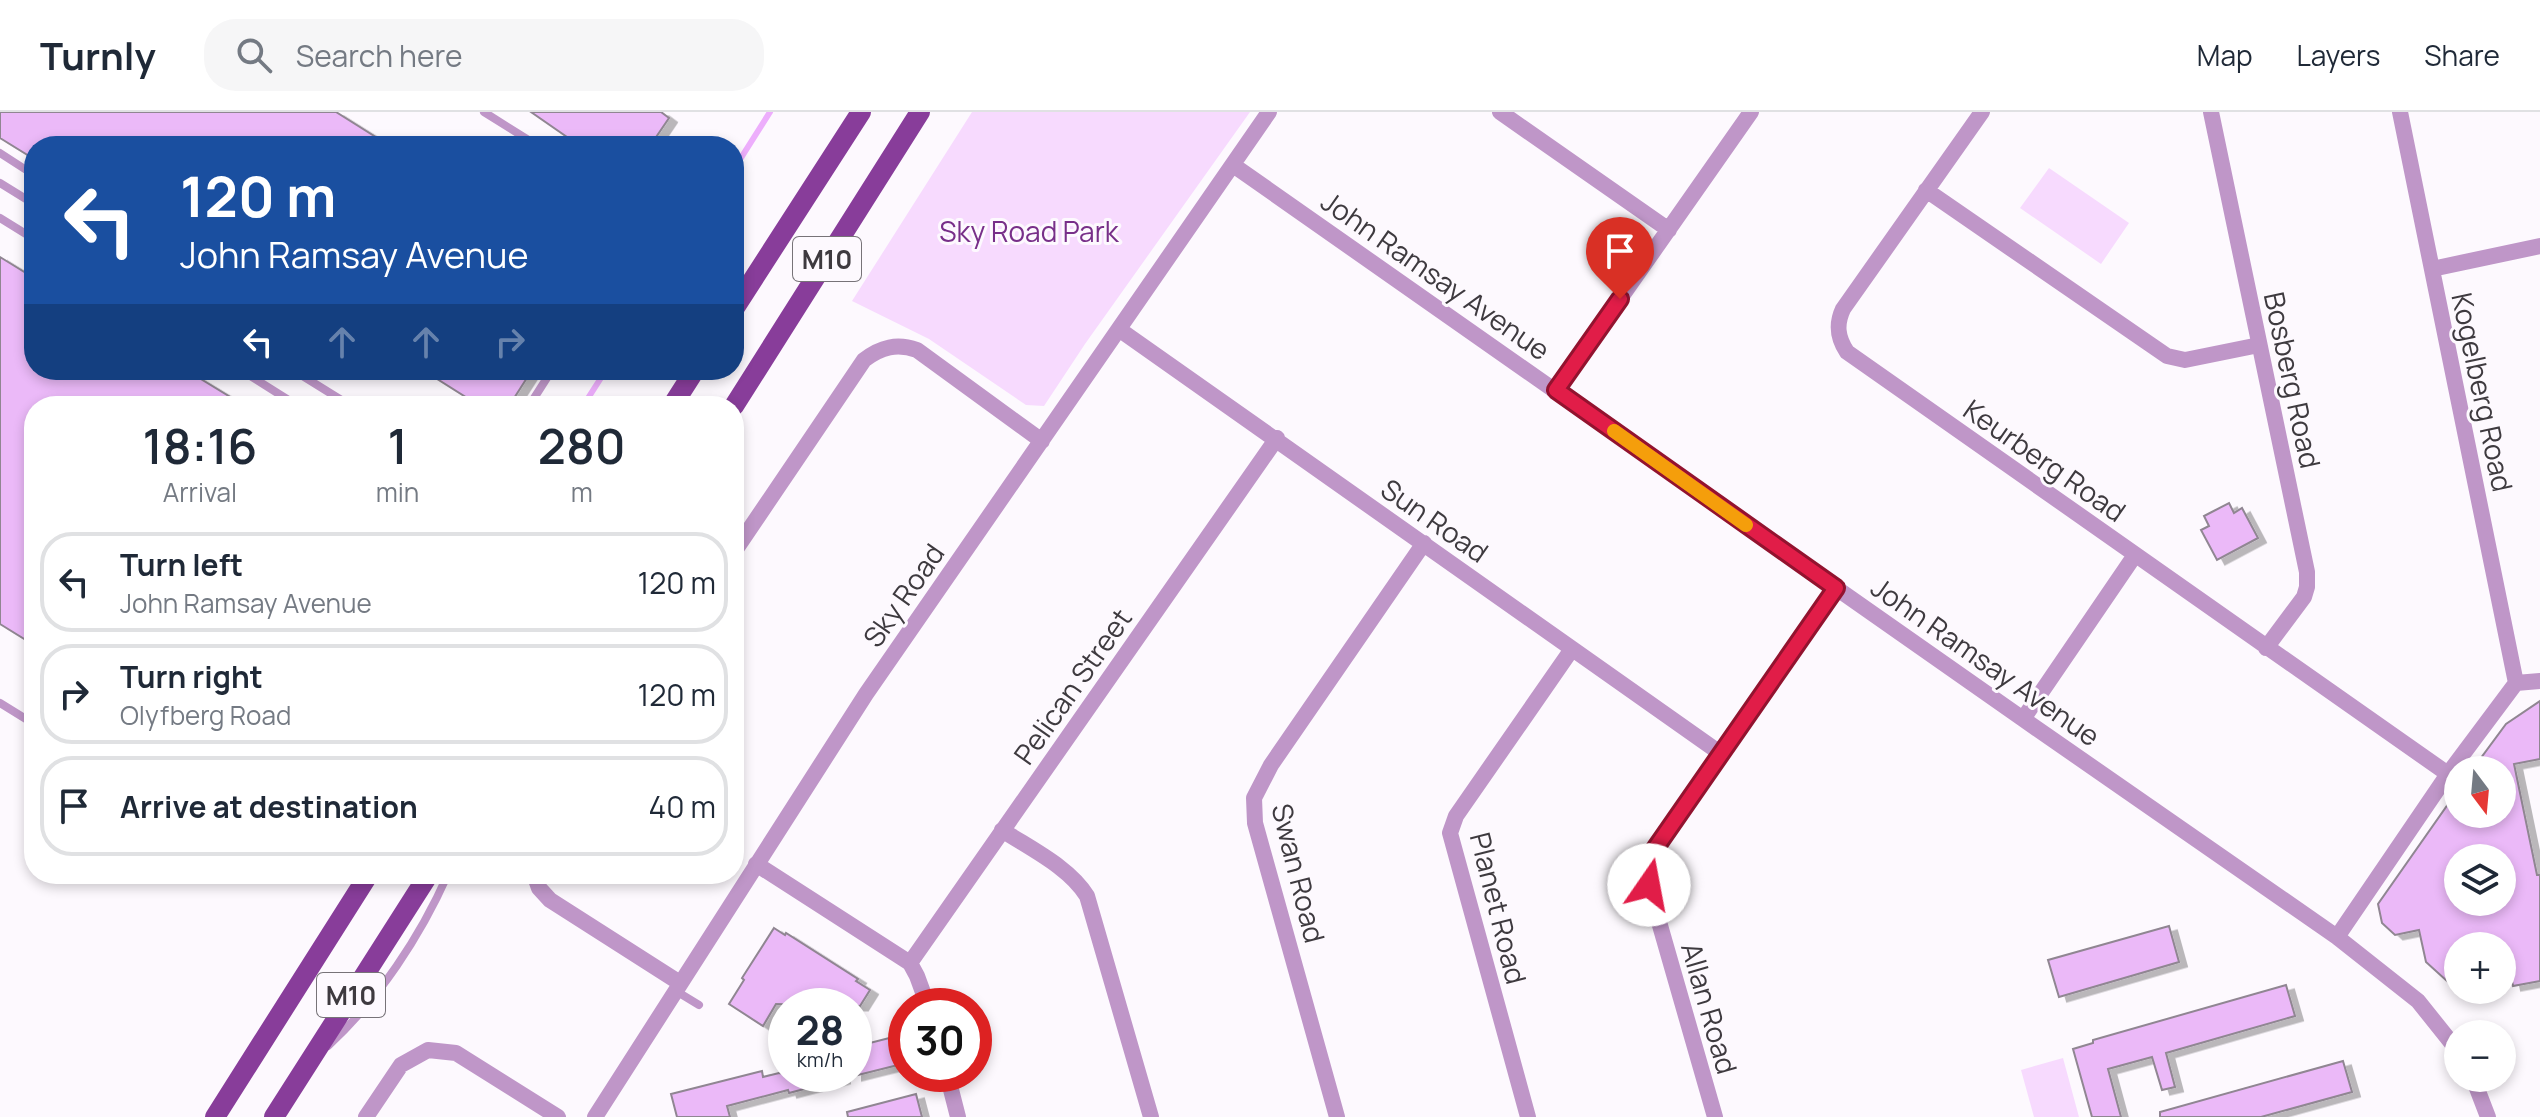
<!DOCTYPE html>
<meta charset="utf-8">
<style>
:root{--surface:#fff;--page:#f6f6f7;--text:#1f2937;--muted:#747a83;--line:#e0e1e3}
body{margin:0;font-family:Manrope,sans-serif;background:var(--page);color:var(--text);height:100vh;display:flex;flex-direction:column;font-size:30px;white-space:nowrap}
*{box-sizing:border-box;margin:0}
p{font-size:26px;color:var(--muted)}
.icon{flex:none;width:44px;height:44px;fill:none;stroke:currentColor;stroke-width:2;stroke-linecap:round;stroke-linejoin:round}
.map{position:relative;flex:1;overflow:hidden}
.drawer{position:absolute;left:24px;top:284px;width:720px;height:488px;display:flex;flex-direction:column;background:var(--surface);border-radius:32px;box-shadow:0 4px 12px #0003}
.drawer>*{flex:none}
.banner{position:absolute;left:24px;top:24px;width:720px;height:244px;border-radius:32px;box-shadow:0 4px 12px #0003;background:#1a4fa0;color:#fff;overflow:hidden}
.needle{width:52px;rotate:164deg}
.tools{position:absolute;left:2444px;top:644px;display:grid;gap:16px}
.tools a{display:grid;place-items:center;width:72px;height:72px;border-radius:50%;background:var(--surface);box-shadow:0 4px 12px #0003;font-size:40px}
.speed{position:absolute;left:768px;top:876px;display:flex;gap:16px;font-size:40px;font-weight:700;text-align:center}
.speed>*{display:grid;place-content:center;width:104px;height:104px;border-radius:50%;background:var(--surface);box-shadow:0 4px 12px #0003;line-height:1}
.speed small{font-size:20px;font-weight:400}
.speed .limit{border:12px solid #d22;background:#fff;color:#111}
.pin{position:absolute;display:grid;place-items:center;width:68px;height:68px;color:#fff;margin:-82px -34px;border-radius:50% 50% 50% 0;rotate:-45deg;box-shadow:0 0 8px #0007}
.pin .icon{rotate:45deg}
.me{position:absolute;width:88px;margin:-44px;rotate:12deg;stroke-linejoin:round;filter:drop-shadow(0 0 6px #0008)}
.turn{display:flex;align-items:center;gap:28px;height:168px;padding:0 24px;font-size:36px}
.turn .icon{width:104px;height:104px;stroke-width:2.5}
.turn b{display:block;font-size:56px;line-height:68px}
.lanes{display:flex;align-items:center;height:76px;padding:0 24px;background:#0003;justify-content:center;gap:40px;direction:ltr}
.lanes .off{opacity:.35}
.eta{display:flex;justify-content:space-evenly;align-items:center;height:136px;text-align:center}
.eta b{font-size:48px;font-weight:600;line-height:56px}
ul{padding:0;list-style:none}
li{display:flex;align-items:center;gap:24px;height:100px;margin:0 16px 12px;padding:0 8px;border:4px solid var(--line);border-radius:32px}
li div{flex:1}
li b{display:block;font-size:30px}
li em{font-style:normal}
header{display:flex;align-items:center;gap:48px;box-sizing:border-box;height:112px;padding:0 40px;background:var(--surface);border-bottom:2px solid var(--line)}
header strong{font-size:38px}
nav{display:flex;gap:44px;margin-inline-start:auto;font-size:28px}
.search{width:560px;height:72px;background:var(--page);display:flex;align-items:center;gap:20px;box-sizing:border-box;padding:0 28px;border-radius:32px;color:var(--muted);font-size:30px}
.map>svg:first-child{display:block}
.green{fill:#f7dafe}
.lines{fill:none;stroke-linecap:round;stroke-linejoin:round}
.stream{stroke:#edaefc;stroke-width:6}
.building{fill:#ebb9f8;stroke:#908692;stroke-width:2;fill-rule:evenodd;filter:url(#shadow)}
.service{stroke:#bf96c8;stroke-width:8}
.minor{stroke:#bf96c8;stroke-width:16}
.primary{stroke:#883d9a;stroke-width:20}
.route-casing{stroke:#92132f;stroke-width:20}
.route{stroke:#e11d48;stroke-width:14}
.slow{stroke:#f59e0b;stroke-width:14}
.labels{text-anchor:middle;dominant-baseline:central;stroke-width:6;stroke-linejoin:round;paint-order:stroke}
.shield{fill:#fdf9fe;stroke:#777378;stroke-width:2}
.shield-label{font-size:26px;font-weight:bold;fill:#3e3a3f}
.park-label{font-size:28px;fill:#782f89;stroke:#fdf9fe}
.street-label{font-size:28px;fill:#3e3a3f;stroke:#fdf9fe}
</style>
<header>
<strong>Turnly</strong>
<div class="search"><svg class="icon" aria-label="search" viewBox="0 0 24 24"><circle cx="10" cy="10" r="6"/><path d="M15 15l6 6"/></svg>Search here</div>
<nav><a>Map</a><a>Layers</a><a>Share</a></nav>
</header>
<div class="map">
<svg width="2540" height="1005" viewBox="0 0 2540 1005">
<defs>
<filter id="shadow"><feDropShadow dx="8" dy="4.5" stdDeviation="0" flood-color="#0004"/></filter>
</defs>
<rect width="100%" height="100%" fill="#fdf9fe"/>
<!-- green -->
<path class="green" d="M 972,0 L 1250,0 L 1085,232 L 1044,294 L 1026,293 L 929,227 L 852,189 Z
M 2049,56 L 2129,111 L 2101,152 L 2020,96 Z
M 2063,946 L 2079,1005 L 2034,1005 L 2021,958 Z"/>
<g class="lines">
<!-- stream -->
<path class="stream" d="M 734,57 L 770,0
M 583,294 L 606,258"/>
</g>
<!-- building -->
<path class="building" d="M 0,0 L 336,0 L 390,34 L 34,34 L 34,47 L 0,26 Z
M 531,0 L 661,0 L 669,6 L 650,34 L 580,34 Z
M 0,145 L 34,166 L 34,258 L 186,258 L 245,294 L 34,294 L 34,533 L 0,512 Z
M 423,258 L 532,258 L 509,294 L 480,294 Z
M 2229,391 L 2234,401 L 2242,396 L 2258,426 L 2217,448 L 2201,418 L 2209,414 L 2204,404 Z
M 2540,589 L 2540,647 L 2514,652 L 2537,763 L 2540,763 L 2540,869 L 2513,874 L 2510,859 L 2502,860 L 2502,834 L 2458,834 L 2458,879 L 2426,850 L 2419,818 L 2395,823 L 2382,811 L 2378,792 L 2458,678 L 2458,702 L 2502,702 L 2502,658 L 2472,658 L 2506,612 ZM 2458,746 L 2502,746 L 2502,790 L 2458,790 Z
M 2169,814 L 2179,850 L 2059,885 L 2048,848 Z
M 774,816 L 785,823 L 786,821 L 858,867 L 856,869 L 870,878 L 860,894 L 776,892 L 763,914 L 729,892 L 744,868 L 742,866 Z
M 2286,873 L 2295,904 L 2166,941 L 2175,975 L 2162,978 L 2152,945 L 2108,957 L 2121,1005 L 2092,1005 L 2073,937 L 2093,931 L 2093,928 Z
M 901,923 L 906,951 L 854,964 L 854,935 Z
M 2343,949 L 2352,980 L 2261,1005 L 2160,1005 L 2160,1000 Z
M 762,959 L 763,965 L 779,961 L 841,962 L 842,967 L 789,981 L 788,978 L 727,994 L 730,1005 L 677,1005 L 671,982 Z
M 916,982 L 922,1005 L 848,1005 L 847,1000 Z"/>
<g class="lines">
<!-- service -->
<path class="service" d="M 484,0 L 538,34
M 0,41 L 34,63
M 0,71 L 34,92
M 0,106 L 34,127
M 241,258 L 298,294
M 293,258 L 351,294
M 529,294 L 552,258
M 0,591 L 34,612
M 676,879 L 699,893
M 328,934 C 379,887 420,825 448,762"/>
<!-- minor -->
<path class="minor" d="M 1500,0 L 1669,118
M 1982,0 L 1843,197 C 1836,212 1837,225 1847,240 L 2448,662
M 2211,0 L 2307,460 L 2307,475 L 2304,485 L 2266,536
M 2400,0 L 2516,571
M 1233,53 L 2023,607 L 2337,825 L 2418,889 L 2458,939
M 1926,78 L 2167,244 L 2185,248 L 2259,233
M 2432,157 L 2540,134
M 1120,218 L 1720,641
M 1556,278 L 1751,0
M 734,440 L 864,248 C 881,235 897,231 917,238 L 1042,329
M 2023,607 L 2135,443
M 1002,718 C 1031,737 1069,755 1087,784 L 1151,1005
M 756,752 L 910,851 L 917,864 L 928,894
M 534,762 L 539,776 L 550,788 L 680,871
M 2337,825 L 2448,662 L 2516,571 L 2540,569
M 910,851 L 1277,326
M 947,962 L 958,1005
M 2473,966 L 2488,1005
M 366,1005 L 401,953 L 428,938 L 456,941 L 558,1005
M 595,1005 L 866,582 L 1269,0
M 1337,1005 L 1255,711 L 1254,686 L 1271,653 L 1424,431
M 1528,1005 L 1450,721 L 1456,704 L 1572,537
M 1715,1005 L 1651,782 C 1648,768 1646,758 1650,744 L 1836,476"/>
<!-- primary -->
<path class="primary" d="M 734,197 L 861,0
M 672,294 L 695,258
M 734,294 L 920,0
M 215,1005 L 369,762
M 274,1005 L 429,762"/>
</g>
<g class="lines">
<!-- route casing -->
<g class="route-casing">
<path id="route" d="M 1620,187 L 1556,278 L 1836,476 L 1650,744 L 1647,758 L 1649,773"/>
</g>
<!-- route -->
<use href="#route" class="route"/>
<!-- slow -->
<path class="slow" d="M 1614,319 L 1746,413"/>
</g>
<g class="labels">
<!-- shield labels -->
<g class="shield">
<rect x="793" y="125" width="68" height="44" rx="6"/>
<rect x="317" y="861" width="68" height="44" rx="6"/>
</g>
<g class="shield-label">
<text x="827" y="147">M10</text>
<text x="351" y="883">M10</text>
</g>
<!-- park labels -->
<g class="park-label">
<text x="1029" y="119">Sky Road Park</text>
</g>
<!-- street labels -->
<g class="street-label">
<text transform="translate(1436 163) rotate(35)">John Ramsay Avenue</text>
<text transform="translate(2293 268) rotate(78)">Bosberg Road</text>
<text transform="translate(2483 280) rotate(78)">Kogelberg Road</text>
<text transform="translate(2045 348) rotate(35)">Keurberg Road</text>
<text transform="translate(1435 408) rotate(35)">Sun Road</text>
<text transform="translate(903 483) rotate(-55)">Sky Road</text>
<text transform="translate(1986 549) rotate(35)">John Ramsay Avenue</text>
<text transform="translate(1072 574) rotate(-55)">Pelican Street</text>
<text transform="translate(1299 761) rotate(76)">Swan Road</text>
<text transform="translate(1499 796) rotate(76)">Planet Road</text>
<text transform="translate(1710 896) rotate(74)">Allan Road</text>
</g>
</g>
</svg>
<div class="tools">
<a><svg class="needle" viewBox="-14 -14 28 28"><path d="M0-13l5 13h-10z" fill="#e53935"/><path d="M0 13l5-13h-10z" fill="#747a83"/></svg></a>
<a><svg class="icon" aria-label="layers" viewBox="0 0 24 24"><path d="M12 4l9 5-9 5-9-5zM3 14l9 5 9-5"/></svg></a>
<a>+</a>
<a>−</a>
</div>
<div class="speed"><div>28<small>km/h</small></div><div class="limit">30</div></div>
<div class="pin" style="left:1620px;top:187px;background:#d93025"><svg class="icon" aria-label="arrive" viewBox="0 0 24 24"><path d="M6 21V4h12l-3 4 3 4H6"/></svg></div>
<svg class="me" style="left:1649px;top:773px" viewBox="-20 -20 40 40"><circle r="19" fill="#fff"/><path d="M0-13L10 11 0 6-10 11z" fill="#e11d48"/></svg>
<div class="banner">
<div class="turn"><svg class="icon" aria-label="left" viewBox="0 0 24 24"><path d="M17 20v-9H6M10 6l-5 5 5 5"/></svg><div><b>120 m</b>John Ramsay Avenue</div></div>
<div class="lanes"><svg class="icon" aria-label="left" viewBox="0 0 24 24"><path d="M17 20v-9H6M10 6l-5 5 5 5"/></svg><svg class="icon off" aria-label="ahead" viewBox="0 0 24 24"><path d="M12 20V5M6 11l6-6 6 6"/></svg><svg class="icon off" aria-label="ahead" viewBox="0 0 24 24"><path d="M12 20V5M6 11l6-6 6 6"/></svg><svg class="icon off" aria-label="right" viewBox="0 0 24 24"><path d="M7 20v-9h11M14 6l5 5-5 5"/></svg></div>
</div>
<section class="drawer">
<div class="eta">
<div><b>18:16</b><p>Arrival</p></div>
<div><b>1</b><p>min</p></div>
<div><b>280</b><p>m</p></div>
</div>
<ul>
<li><svg class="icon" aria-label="left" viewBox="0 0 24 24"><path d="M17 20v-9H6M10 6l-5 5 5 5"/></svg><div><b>Turn left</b><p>John Ramsay Avenue</p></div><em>120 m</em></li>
<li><svg class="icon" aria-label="right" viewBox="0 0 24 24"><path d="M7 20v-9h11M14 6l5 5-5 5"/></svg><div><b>Turn right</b><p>Olyfberg Road</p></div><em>120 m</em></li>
<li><svg class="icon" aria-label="arrive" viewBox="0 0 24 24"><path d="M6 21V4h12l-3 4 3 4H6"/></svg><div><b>Arrive at destination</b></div><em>40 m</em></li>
</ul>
</section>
</div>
